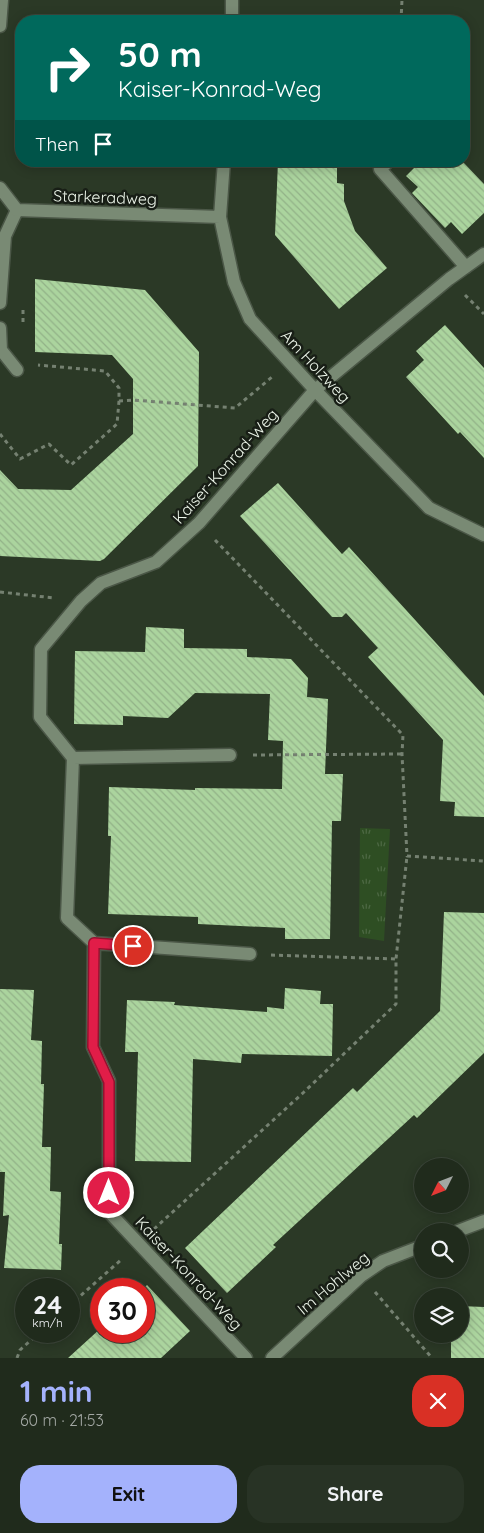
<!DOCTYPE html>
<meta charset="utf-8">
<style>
:root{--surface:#202b1c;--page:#283325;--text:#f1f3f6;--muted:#a2a7a3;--line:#3d473b;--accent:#a4b2fc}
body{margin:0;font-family:Quicksand,sans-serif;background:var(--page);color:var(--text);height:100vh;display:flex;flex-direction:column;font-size:19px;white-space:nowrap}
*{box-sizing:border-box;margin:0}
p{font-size:16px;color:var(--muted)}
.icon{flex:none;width:28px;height:28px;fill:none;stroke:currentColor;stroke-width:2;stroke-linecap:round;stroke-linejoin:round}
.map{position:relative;height:1358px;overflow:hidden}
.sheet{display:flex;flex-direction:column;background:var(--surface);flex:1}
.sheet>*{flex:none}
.hud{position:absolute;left:15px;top:15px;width:455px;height:152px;border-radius:20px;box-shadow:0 2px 12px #0003,0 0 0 1px var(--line);background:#00695c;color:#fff;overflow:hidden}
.needle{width:32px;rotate:228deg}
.controls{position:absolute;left:414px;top:1158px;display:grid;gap:10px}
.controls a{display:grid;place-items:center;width:55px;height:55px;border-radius:50%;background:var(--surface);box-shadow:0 2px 12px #0003,0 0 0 1px var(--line);font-size:25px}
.speed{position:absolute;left:15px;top:1278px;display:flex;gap:10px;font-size:25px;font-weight:700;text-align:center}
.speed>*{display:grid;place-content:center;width:65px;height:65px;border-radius:50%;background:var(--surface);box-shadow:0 2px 12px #0003,0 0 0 1px var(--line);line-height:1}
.speed small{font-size:12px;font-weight:400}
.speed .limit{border:8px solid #d22;background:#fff;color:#111}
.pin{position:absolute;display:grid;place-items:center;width:42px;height:42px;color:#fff;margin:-21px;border:2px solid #fff;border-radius:50%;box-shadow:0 1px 5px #0007}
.me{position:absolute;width:55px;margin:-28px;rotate:0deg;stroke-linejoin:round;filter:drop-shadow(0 0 4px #0008)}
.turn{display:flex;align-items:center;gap:18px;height:105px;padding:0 20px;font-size:22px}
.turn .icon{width:65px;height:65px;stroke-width:2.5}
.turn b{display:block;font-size:35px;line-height:42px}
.then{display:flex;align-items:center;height:48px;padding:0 20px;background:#0003;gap:10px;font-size:19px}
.round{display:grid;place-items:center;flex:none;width:52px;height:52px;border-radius:20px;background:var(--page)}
.headline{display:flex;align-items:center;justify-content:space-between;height:85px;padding:0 20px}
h1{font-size:30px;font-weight:700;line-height:38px;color:var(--accent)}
.cta{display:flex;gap:10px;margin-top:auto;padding:10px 20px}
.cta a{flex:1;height:58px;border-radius:20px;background:var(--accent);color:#111;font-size:20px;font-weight:700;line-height:58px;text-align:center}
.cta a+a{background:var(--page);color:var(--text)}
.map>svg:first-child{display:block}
.grass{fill:url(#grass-tufts)}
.building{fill:url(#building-back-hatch)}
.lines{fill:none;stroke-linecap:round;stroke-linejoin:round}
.lane-casing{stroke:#4b5747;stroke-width:15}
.street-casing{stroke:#4b5747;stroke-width:15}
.path{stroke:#758171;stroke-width:3;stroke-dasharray:4 4;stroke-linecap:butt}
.lane{stroke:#798a74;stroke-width:12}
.street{stroke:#798a74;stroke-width:12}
.route-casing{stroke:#92132f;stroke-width:12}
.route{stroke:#e11d48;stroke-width:9}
.labels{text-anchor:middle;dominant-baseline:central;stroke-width:5;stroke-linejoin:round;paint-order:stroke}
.street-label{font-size:16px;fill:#ecf5e9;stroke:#181e16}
</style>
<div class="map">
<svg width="484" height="1358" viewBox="0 0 484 1358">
<defs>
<pattern id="grass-tufts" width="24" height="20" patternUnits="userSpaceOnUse" patternTransform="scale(1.25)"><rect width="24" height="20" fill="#2e4e23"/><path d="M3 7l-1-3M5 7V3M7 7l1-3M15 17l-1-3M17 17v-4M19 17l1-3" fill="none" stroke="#4c6843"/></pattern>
<pattern id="building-back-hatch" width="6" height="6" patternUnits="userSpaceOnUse" patternTransform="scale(1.25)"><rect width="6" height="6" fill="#abd49e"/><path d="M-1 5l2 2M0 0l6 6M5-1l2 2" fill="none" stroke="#92b288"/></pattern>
</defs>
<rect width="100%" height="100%" fill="#2b3926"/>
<!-- grass -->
<path class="grass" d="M 360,828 L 390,829 L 384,941 L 359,937 Z"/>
<!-- building -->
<path class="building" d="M 278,161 L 337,161 L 337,183 L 344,184 L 344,201 L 355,231 L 387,268 L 339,309 L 275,235 Z
M 421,161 L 462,161 L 484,184 L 484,213 L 462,234 L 451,222 L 445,228 L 412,193 L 418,187 L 406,176 Z
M 35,279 L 145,290 L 199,352 L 198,466 L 104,559 L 100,561 L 0,556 L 0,470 L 18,489 L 71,490 L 133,434 L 133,379 L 112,355 L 35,352 Z
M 445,325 L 484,368 L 484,458 L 460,432 L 458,434 L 406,377 L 424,360 L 416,351 Z
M 278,483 L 342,554 L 349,547 L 484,696 L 484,817 L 454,816 L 455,802 L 440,801 L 443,740 L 368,657 L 378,648 L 346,613 L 342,617 L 332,617 L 240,516 Z
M 146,627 L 184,629 L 184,648 L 247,649 L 247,657 L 291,659 L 308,678 L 307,697 L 328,699 L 325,774 L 343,774 L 341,821 L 332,821 L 330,939 L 285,939 L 285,928 L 198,924 L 198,917 L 108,914 L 111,836 L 108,836 L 109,787 L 195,790 L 195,788 L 282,789 L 283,741 L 268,740 L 270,694 L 195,693 L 168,718 L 123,716 L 123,725 L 74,724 L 75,651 L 145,652 Z
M 444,912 L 484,913 L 484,1053 L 417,1118 L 414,1115 L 273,1245 L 276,1247 L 227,1293 L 185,1248 L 353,1088 L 357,1092 L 440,1011 Z
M 285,988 L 321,991 L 320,1004 L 333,1004 L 332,1056 L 242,1054 L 241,1063 L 193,1059 L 191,1162 L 135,1161 L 138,1052 L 125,1052 L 127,1000 L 175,1002 L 174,1005 L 267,1012 L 267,1007 L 284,1009 Z
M 0,989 L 34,990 L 31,1040 L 42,1041 L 41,1084 L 44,1084 L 42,1147 L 51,1147 L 50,1191 L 61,1192 L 59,1244 L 62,1244 L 61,1270 L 4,1268 L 9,1215 L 3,1216 L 5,1172 L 0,1172 Z
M 147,1285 L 190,1331 L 161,1358 L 68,1358 L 101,1328 L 101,1331 L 144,1331 L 143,1289 Z
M 460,1306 L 484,1307 L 484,1358 L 451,1358 L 451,1334 L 460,1334 Z"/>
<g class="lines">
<!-- lane casing -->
<g class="lane-casing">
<path id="lane" d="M 0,303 L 5,236 L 17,210
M 0,328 L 1,350 L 17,370"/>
</g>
<!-- street casing -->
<g class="street-casing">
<path id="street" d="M 232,21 L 232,0
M 0,26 L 2,0
M 224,161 L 220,217 L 234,282 L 250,319 L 315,390 L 429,508 L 484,535
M 389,161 L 380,169 L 466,267
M 0,188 L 17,210 L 220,217
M 73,758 L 230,755
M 94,943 L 250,954
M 458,1231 L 484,1221
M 246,1358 L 109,1212 L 109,1081 L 93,1047 L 94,943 L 67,918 L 73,758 L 40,717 L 41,649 L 81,601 L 101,583 L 156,562 L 199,523 L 315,390 L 449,279 L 484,254
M 272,1358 L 361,1276 L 383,1261 L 422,1246"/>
</g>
<!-- path -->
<path class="path" d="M 401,21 L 402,0
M 465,295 L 484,314
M 23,322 L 23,308
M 119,401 L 133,400 L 235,408 L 272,377
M 0,434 L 20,459 L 49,444 L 71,465 L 117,424 L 119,401 L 119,388 L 105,371 L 38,365
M 215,540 L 403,735 L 402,754 L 407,856 L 484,861
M 0,592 L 54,598
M 253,755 L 402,754
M 271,955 L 396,959
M 154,1229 L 304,1092 L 396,1004 L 396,959 L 407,856
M 375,1292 L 432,1358
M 69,1306 L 122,1259
M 17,1358 L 20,1350 L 41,1331"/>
<!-- lane -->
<use href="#lane" class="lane"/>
<!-- street -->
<use href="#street" class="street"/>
</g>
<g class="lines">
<!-- route casing -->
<g class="route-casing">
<path id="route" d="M 109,1193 L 109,1082 L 93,1047 L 94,943 L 133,946"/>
</g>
<!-- route -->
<use href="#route" class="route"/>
</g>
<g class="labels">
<!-- street labels -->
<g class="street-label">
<text transform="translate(105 197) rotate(2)">Starkeradweg</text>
<text transform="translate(316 366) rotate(47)">Am Holzweg</text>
<text transform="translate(225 466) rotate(-48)">Kaiser-Konrad-Weg</text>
<text transform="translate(189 1273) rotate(47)">Kaiser-Konrad-Weg</text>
<text transform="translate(333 1283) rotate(-40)">Im Hohlweg</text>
</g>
</g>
</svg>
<div class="controls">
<a><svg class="needle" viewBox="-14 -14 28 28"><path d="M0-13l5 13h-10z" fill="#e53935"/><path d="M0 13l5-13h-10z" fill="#a2a7a3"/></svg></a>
<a><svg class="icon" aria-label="search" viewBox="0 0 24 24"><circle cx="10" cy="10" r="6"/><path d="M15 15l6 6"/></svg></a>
<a><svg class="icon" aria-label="layers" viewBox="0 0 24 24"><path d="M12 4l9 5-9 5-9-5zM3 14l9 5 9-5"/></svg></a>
</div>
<div class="speed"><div>24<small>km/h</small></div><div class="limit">30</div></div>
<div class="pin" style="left:133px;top:946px;background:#d93025"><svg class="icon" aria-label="arrive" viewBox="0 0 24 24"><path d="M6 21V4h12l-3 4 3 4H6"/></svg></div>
<svg class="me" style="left:109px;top:1193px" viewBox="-20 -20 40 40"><circle r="17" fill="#e11d48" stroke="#fff" stroke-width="3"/><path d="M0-11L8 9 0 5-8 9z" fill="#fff"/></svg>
<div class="hud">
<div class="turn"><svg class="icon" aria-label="right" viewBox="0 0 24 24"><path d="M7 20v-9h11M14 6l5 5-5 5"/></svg><div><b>50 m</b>Kaiser-Konrad-Weg</div></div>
<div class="then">Then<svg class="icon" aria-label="arrive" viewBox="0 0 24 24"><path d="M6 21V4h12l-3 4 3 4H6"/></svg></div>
</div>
</div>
<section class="sheet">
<div class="headline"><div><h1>1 min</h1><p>60 m · 21:53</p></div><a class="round" style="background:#d93025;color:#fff"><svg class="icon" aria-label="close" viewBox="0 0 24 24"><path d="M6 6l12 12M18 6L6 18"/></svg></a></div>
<div class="cta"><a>Exit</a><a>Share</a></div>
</section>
